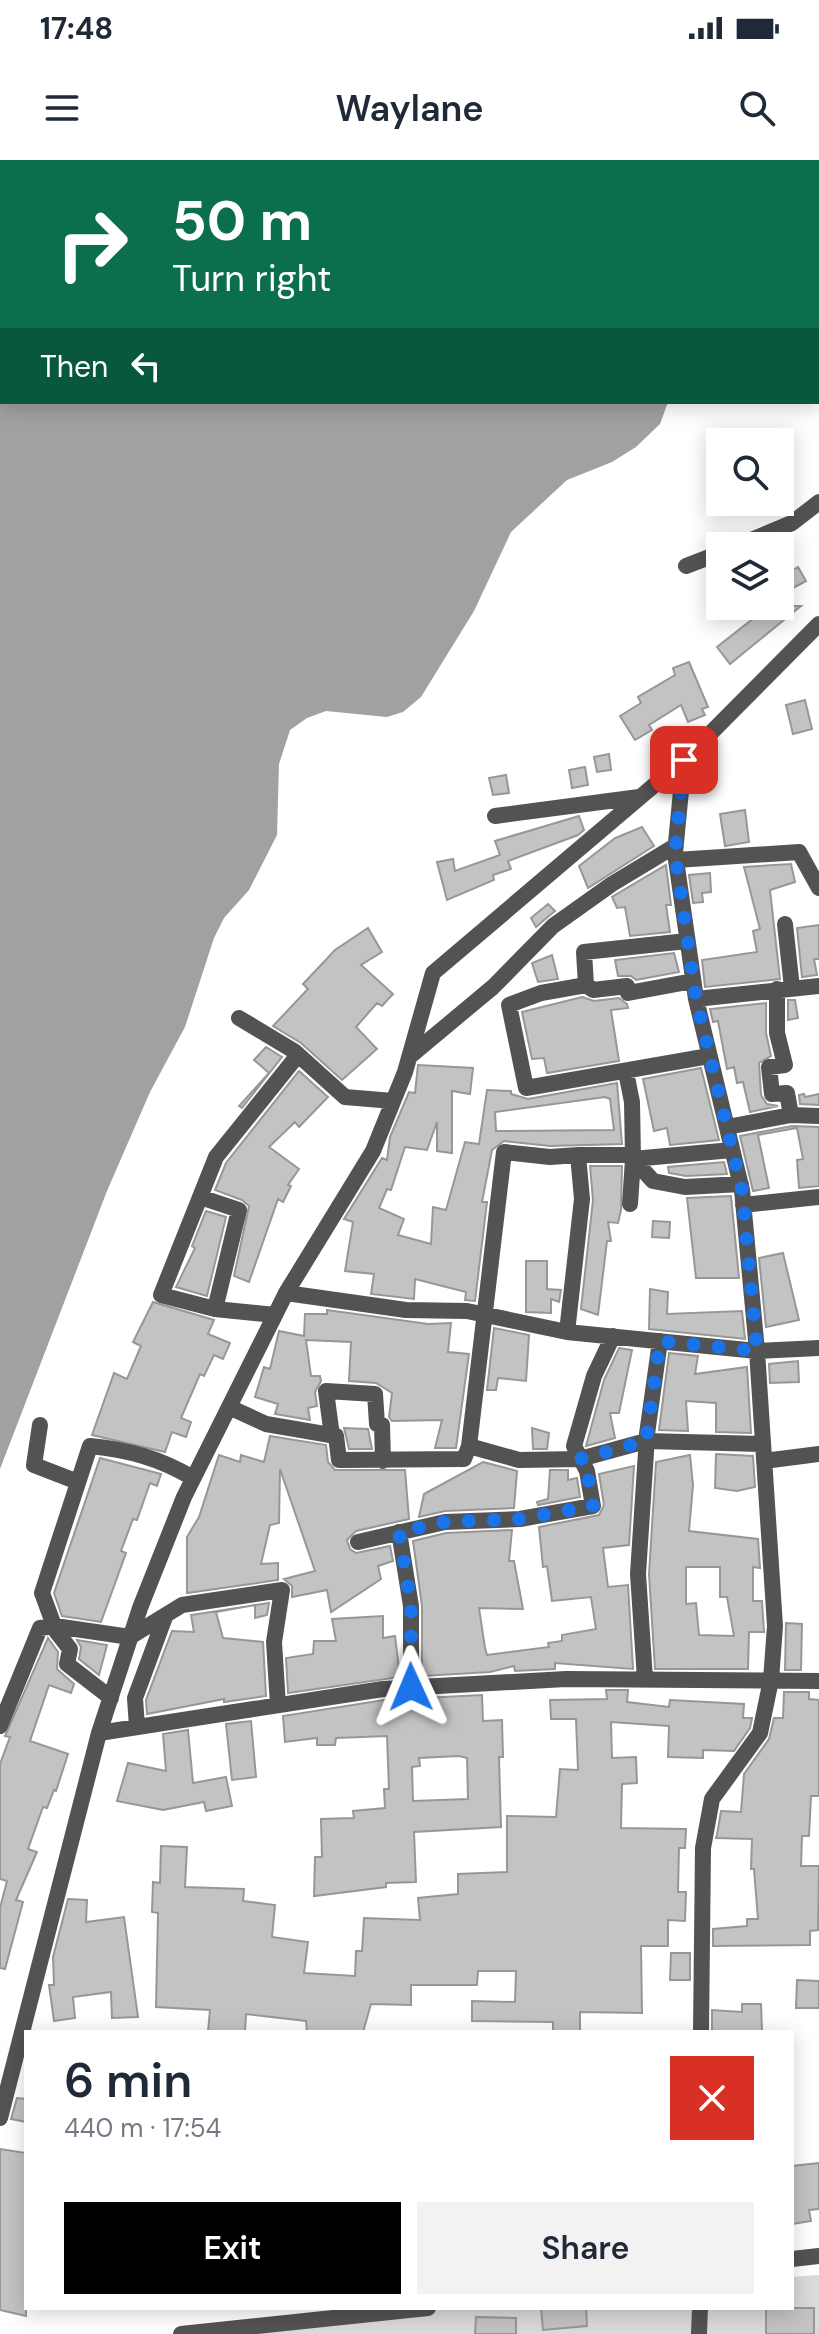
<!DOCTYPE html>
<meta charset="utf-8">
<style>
:root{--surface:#fff;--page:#f2f2f3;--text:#1f2937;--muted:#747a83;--accent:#000}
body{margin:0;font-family:"DM Sans",sans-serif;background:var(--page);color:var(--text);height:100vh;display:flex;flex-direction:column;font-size:30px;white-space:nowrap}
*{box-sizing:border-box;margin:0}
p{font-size:26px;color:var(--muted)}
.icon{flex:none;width:44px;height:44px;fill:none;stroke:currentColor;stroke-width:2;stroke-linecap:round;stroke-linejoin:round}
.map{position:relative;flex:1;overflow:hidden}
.sheet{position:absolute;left:24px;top:1870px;width:770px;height:280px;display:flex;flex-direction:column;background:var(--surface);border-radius:0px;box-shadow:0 4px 20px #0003}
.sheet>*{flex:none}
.hud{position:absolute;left:0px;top:0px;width:820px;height:244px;box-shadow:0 4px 20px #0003;background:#0b6e4f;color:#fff;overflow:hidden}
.tools{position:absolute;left:706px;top:268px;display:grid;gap:16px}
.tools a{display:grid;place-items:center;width:88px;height:88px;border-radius:0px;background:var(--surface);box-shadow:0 4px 20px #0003;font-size:40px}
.pin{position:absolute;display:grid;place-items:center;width:68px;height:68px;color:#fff;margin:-34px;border-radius:16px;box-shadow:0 4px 12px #0006}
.me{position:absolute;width:88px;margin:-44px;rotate:359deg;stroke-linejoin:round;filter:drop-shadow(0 0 6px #0008)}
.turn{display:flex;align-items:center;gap:28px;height:168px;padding:0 40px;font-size:36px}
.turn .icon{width:104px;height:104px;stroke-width:2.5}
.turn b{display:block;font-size:56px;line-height:68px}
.then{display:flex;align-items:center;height:76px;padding:0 40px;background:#0003;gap:16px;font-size:30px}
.round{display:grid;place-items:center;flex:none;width:84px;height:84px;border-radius:0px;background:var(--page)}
.summary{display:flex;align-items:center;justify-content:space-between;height:136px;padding:0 40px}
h1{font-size:48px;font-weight:600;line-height:60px}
.button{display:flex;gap:16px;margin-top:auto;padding:16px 40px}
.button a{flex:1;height:92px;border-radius:0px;background:var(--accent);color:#fff;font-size:32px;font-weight:600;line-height:92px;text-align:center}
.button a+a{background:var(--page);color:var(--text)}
.status{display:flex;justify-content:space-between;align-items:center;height:56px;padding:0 40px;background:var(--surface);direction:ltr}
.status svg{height:22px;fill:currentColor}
header{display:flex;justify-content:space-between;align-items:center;height:104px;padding:0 40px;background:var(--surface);font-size:36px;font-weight:600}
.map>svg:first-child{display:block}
.green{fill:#dadada}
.water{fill:#a1a1a1}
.building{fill:#c3c3c3;stroke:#979797;stroke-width:2;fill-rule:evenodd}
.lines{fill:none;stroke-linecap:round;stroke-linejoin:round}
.minor{stroke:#535353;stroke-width:16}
.route{stroke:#1a73e8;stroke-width:14;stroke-dasharray:0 25.2}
</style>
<div class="status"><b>17:48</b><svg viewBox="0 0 49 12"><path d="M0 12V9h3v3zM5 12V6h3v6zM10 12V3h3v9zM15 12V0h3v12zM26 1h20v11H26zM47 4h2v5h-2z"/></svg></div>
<header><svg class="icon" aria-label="menu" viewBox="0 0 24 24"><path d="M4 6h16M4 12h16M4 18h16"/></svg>Waylane<svg class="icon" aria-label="search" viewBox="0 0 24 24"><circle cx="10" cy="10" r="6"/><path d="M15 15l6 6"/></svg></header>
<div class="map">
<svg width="819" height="2174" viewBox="0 0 819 2174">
<rect width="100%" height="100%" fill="#fff"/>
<!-- green -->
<path class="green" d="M 819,2115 L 819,2174 L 218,2174 L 459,2148 L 792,2148 L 792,2117 Z"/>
<!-- water -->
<path class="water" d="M 0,0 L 628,2 L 2,2 L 2,242 L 668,242 L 660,264 L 636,287 L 612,302 L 567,320 L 511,372 L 474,451 L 421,537 L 403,552 L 387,557 L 326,551 L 307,558 L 290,570 L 279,604 L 277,675 L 249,730 L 224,758 L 214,778 L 185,867 L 150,932 L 107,1031 L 0,1309 Z"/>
<!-- building -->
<path class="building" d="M 798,407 L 806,421 L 780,435 L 780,417 Z
M 769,446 L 801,446 L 730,504 L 717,487 Z
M 689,502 L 708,547 L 702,549 L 705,555 L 688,562 L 681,545 L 649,565 L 652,570 L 635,580 L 620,556 L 641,543 L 638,537 L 675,515 L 673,508 Z
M 805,540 L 812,569 L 793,574 L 786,545 Z
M 609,594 L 611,610 L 597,612 L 594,597 Z
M 585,607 L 588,625 L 572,628 L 569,610 Z
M 506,615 L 509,633 L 493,635 L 489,618 Z
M 745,650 L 749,682 L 725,686 L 720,654 Z
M 579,656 L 584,670 L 578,675 L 508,701 L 511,709 L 493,715 L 494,720 L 447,740 L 437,702 L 453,699 L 455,711 L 500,695 L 495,681 Z
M 642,667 L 654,686 L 588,728 L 579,706 L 615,678 Z
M 791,704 L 795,722 L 770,730 L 780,819 L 705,827 L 702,800 L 757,792 L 753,771 L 760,769 L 744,707 Z
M 666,705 L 671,745 L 666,745 L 670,772 L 630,776 L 625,747 L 617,748 L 612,737 Z
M 710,713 L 711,732 L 702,733 L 703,742 L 693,743 L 689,715 Z
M 548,744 L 555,751 L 536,767 L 531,758 Z
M 819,765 L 819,799 L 814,799 L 817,815 L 802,817 L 797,768 Z
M 368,768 L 382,792 L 361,805 L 393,834 L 382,846 L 377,843 L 356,867 L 377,889 L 342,920 L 301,883 L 273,866 L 308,829 L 303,824 L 335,790 Z
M 674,793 L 679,812 L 636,820 L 631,816 L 618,816 L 615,800 Z
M 552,795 L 558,819 L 538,822 L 532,803 Z
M 582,837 L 594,841 L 619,838 L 627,844 L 628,848 L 611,850 L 619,901 L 547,913 L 544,898 L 532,899 L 522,852 Z
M 788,840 L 795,840 L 798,858 L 788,860 Z
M 766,843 L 766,873 L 771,896 L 759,903 L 761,935 L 767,944 L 778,946 L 750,952 L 743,922 L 737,923 L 734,907 L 727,909 L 718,861 L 713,862 L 710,849 Z
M 266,887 L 282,897 L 242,948 L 239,946 L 269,913 L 254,900 Z
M 418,905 L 473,908 L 470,934 L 452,931 L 452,993 L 437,991 L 437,962 L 427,990 L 405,987 L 391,1030 L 387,1029 L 379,1048 L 404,1059 L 398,1075 L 431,1084 L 433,1047 L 446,1050 L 465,982 L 479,984 L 487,930 L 511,931 L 511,934 L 528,939 L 617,923 L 622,984 L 550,986 L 504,981 L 492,990 L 482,1042 L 487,1042 L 475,1141 L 465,1140 L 466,1132 L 415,1119 L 414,1139 L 371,1134 L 374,1114 L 345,1111 L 353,1062 L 344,1059 L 382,998 L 387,1000 L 390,977 L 409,932 L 415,933 ZM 605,937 L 610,939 L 614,970 L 496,971 L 495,952 Z
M 701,908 L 719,980 L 670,985 L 667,968 L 654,971 L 643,919 Z
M 299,911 L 328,937 L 299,967 L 295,962 L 269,987 L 299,1009 L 288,1025 L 291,1026 L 283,1042 L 278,1039 L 249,1122 L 234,1116 L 249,1046 L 242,1040 L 215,1030 L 226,1003 Z
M 804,934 L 805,937 L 819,934 L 819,945 L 800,944 L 799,935 Z
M 792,966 L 819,967 L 819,1026 L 799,1028 L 797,1000 L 803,999 L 797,968 L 758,975 L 769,1028 L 753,1031 L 740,976 Z
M 724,1002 L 727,1014 L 686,1016 L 669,1013 L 668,1007 Z
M 590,1006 L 622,1006 L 621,1050 L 618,1063 L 608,1062 L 611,1081 L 607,1081 L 598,1155 L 581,1149 L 593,1040 Z
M 731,1036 L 739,1118 L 696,1118 L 687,1038 Z
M 206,1051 L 226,1057 L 207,1136 L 176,1127 L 195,1088 L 192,1086 Z
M 653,1061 L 670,1062 L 669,1078 L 652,1077 Z
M 783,1093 L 799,1160 L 766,1167 L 759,1098 Z
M 526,1101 L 547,1101 L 547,1129 L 561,1130 L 559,1142 L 551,1139 L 551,1153 L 526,1152 Z
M 650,1129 L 668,1132 L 667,1154 L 742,1151 L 745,1179 L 649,1169 Z
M 153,1142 L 214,1160 L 208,1174 L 230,1183 L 223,1199 L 214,1195 L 204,1216 L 200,1214 L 181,1258 L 191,1262 L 186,1277 L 172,1272 L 165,1292 L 92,1275 L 114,1213 L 127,1219 L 141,1186 L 133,1182 Z
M 327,1150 L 428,1164 L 451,1163 L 448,1192 L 469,1194 L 456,1288 L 435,1288 L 442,1260 L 392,1261 L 389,1257 L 392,1233 L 376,1223 L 349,1221 L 351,1182 L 306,1180 L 311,1216 L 320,1216 L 321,1221 L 315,1232 L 317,1246 L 308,1248 L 310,1260 L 275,1254 L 278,1244 L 255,1237 L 264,1207 L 270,1209 L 279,1171 L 304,1176 L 305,1154 L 327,1154 Z
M 494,1168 L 529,1175 L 526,1221 L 498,1218 L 496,1230 L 487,1230 Z
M 619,1188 L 632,1190 L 619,1253 L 610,1253 L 615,1278 L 586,1286 L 604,1220 Z
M 669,1193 L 698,1196 L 695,1214 L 747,1207 L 751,1273 L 716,1272 L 716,1243 L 686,1241 L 688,1271 L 659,1270 Z
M 798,1201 L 799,1222 L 770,1223 L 769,1204 Z
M 344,1268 L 368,1269 L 372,1289 L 349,1289 Z
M 532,1268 L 549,1273 L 547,1289 L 533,1289 Z
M 270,1276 L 326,1285 L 328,1302 L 335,1310 L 405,1310 L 409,1359 L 356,1371 L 347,1380 L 350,1389 L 356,1393 L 390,1386 L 393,1401 L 378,1406 L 381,1419 L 331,1452 L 327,1430 L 292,1437 L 292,1426 L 284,1419 L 315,1411 L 280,1309 L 279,1363 L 270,1365 L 261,1404 L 278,1403 L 278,1420 L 187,1433 L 187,1377 L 199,1357 L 219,1295 L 240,1302 L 241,1295 L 264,1302 Z
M 716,1294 L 753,1296 L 755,1327 L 737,1331 L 715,1328 Z
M 690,1295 L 693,1325 L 689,1371 L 758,1379 L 760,1408 L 753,1407 L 753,1441 L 762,1441 L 764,1472 L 749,1472 L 748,1509 L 655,1509 L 649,1414 L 656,1302 ZM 686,1407 L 720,1407 L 720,1437 L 727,1437 L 734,1476 L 699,1475 L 696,1443 L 686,1444 Z
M 100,1298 L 161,1314 L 157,1326 L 150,1323 L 137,1360 L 133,1359 L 121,1391 L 126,1393 L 101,1462 L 62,1456 L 54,1433 Z
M 483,1302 L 517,1311 L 514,1348 L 445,1351 L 419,1357 L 424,1334 Z
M 634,1306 L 629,1385 L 603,1388 L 608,1427 L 628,1425 L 633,1509 L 555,1503 L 555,1509 L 515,1511 L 514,1506 L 490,1512 L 422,1516 L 422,1446 L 413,1381 L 446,1373 L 512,1370 L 509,1401 L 514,1401 L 523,1449 L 479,1448 L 485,1488 L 487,1495 L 549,1487 L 548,1483 L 562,1481 L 562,1475 L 596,1469 L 591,1437 L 552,1441 L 547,1406 L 543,1407 L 539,1367 L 599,1355 L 604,1345 L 599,1314 Z
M 550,1310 L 568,1310 L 568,1320 L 577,1318 L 580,1337 L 538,1345 L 537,1342 L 548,1339 Z
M 269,1443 L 267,1455 L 255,1458 L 255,1445 L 216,1452 L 223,1478 L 263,1482 L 266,1536 L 224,1542 L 224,1539 L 147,1554 L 146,1540 L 172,1471 L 194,1472 L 191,1455 Z
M 383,1456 L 383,1478 L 395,1476 L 400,1517 L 288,1533 L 286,1498 L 313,1494 L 314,1481 L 336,1481 L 332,1459 Z
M 786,1463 L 802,1464 L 801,1510 L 785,1510 Z
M 48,1478 L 58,1492 L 57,1509 L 74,1524 L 71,1533 L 49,1525 L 30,1581 L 68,1594 L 56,1631 L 54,1630 L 47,1648 L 43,1647 L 28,1689 L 37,1692 L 16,1740 L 23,1742 L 5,1809 L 0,1808 L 0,1748 L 7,1721 L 0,1719 L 0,1604 L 10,1577 L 5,1576 Z
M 77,1480 L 107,1485 L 99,1515 L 79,1499 L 81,1487 Z
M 606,1530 L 628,1530 L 627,1542 L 669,1547 L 670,1540 L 744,1544 L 743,1558 L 752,1558 L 750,1568 L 734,1591 L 703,1590 L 703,1598 L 668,1597 L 669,1566 L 611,1562 L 612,1598 L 636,1597 L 637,1623 L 622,1624 L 621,1668 L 686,1669 L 685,1688 L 679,1688 L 678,1732 L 686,1732 L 685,1761 L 668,1760 L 668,1786 L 641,1786 L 642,1853 L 580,1852 L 580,1872 L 553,1872 L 553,1862 L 472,1861 L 472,1841 L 515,1842 L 516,1811 L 478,1811 L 477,1825 L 411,1825 L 411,1845 L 371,1844 L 363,1872 L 307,1872 L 306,1861 L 246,1854 L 245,1872 L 208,1872 L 210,1850 L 156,1847 L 158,1753 L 152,1752 L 153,1722 L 160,1723 L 161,1686 L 187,1687 L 185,1727 L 244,1729 L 243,1741 L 275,1745 L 272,1777 L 308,1782 L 304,1813 L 355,1816 L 356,1791 L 362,1791 L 364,1758 L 420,1760 L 418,1738 L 458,1734 L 458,1714 L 507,1712 L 507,1656 L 556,1657 L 560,1609 L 578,1610 L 576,1559 L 551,1559 L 550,1540 L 607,1539 Z
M 784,1532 L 809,1532 L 809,1539 L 819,1540 L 819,1636 L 811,1636 L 809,1676 L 802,1676 L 801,1706 L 819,1706 L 818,1770 L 810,1771 L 810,1785 L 713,1786 L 713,1769 L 747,1766 L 747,1759 L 758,1759 L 754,1709 L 751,1709 L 752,1679 L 716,1678 L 717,1675 L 721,1651 L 741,1652 L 744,1614 L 769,1579 L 774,1558 L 783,1558 Z
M 482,1535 L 483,1561 L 502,1560 L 503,1597 L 499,1597 L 501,1667 L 414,1672 L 416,1722 L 386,1723 L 386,1727 L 314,1736 L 315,1697 L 322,1697 L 321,1659 L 354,1658 L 353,1651 L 385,1648 L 384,1629 L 389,1629 L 387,1576 L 336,1578 L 335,1585 L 317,1585 L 317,1578 L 285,1582 L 283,1556 L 384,1540 ZM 459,1596 L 467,1598 L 468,1639 L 413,1641 L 412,1607 L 420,1606 L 419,1598 Z
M 251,1561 L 256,1617 L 232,1620 L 226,1564 Z
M 188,1570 L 193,1623 L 226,1617 L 232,1646 L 206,1651 L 204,1642 L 163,1650 L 117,1641 L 128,1603 L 166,1611 L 163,1574 Z
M 68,1739 L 87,1740 L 86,1762 L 124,1757 L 138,1857 L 112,1858 L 111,1832 L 73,1837 L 75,1858 L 54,1861 L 49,1825 L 54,1825 L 53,1797 Z
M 671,1793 L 690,1793 L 690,1820 L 670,1820 Z
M 797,1820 L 819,1821 L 819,1848 L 796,1848 Z
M 742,1844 L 761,1844 L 762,1871 L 712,1872 L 712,1850 L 742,1852 Z
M 17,1938 L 26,1939 L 26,1962 L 11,1959 Z
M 0,1989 L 26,1993 L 26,2156 L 0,2150 Z
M 819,2003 L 819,2049 L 809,2050 L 811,2061 L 792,2064 L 792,2006 Z
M 541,2148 L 586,2148 L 587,2166 L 543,2170 Z
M 766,2148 L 814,2148 L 814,2174 L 766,2174 Z
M 476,2157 L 516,2158 L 516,2174 L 475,2174 Z"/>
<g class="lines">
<!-- minor -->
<path class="minor" d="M 737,386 L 792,363 L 819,342
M 686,406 L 720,393
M 684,600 L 675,693 L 696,839 L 742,1030 L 757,1191 L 775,1466 L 771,1520 L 760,1573 L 712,1639 L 703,1688 L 701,1872
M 495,656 L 639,637
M 676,700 L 799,692 L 819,728
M 785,764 L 792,828
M 687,781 L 584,792 L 586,825 L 541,833 L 509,845 L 526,928 L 709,896
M 586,825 L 593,830 L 627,826 L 628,833 L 693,821
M 777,829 L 777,873 L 785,905 L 769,907 L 772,934 L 787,933 L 791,955
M 696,839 L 819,826
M 239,858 L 294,891 L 345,937 L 393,941
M 409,897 L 493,827 L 553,766 L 612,724 L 675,686
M 626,912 L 632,942 L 633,999 L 732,990
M 727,967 L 791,955 L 819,956
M 578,995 L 550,997 L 504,992 L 469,1286 L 519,1300 L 580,1299 L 646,1281
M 633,999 L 653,1021 L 685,1027 L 741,1024
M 200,1037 L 239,1050 L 215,1149
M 630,1044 L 633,999
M 743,1045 L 819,1037
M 286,1133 L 406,1150 L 467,1151 L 567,1172 L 757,1191 L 819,1188
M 275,1155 L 215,1149 L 161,1135 L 216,997 L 298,895
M 567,1172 L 582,1039 L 578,995 L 633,995
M 660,1181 L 646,1281 L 762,1284
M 229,1247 L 266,1264 L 336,1276 L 339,1300 L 464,1299 L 469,1286
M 40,1265 L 34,1305 L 78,1322
M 332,1276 L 326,1231 L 375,1234 L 377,1264 L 382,1265 L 383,1301
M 764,1301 L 819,1294
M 399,1372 L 411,1446 L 411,1527
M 358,1382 L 445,1362 L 520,1359 L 593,1346 L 587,1311 L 574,1286 L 594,1216 L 613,1176
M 645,1519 L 638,1414 L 647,1277
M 111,1538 L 67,1504 L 70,1489 L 56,1471 L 42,1433 L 90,1286 C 129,1290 159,1298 193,1318
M 0,1566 L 40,1468 L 55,1466 L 130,1477 L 182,1445 L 282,1430 L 274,1482 L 278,1545
M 137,1567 L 135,1538 L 165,1457
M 99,1573 L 383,1529 L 566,1519 L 819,1521
M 0,1958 L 99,1573 L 140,1448 L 184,1337 L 286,1133 L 373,991 L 405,912 L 433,813 L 684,600 L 819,464
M 792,2099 L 819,2096
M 181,2174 L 428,2148
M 699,2174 L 700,2148"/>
</g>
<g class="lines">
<!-- route -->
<path class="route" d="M 411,1527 L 411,1446 L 399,1372 L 445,1362 L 520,1359 L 593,1346 L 587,1311 L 580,1299 L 646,1281 L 660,1181 L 757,1191 L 742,1030 L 696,839 L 675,693 L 684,600"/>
</g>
</svg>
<div class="tools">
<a><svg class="icon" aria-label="search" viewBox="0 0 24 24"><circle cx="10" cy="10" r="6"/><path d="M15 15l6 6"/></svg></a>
<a><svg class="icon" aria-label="layers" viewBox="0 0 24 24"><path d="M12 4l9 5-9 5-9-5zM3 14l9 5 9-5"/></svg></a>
</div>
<div class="pin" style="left:684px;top:600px;background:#d93025"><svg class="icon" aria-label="arrive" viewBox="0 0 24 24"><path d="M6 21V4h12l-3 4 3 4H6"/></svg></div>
<svg class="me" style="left:411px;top:1527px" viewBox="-20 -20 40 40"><path d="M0-17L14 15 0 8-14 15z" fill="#1a73e8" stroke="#fff" stroke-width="4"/></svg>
<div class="hud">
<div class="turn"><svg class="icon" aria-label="right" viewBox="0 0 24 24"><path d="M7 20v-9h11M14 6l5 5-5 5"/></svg><div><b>50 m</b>Turn right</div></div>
<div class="then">Then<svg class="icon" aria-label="left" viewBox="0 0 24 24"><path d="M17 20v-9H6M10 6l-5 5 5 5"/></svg></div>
</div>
<section class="sheet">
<div class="summary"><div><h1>6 min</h1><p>440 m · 17:54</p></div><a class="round" style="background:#d93025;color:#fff"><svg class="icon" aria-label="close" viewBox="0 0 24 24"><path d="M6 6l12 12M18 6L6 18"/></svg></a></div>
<div class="button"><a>Exit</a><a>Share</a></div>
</section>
</div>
